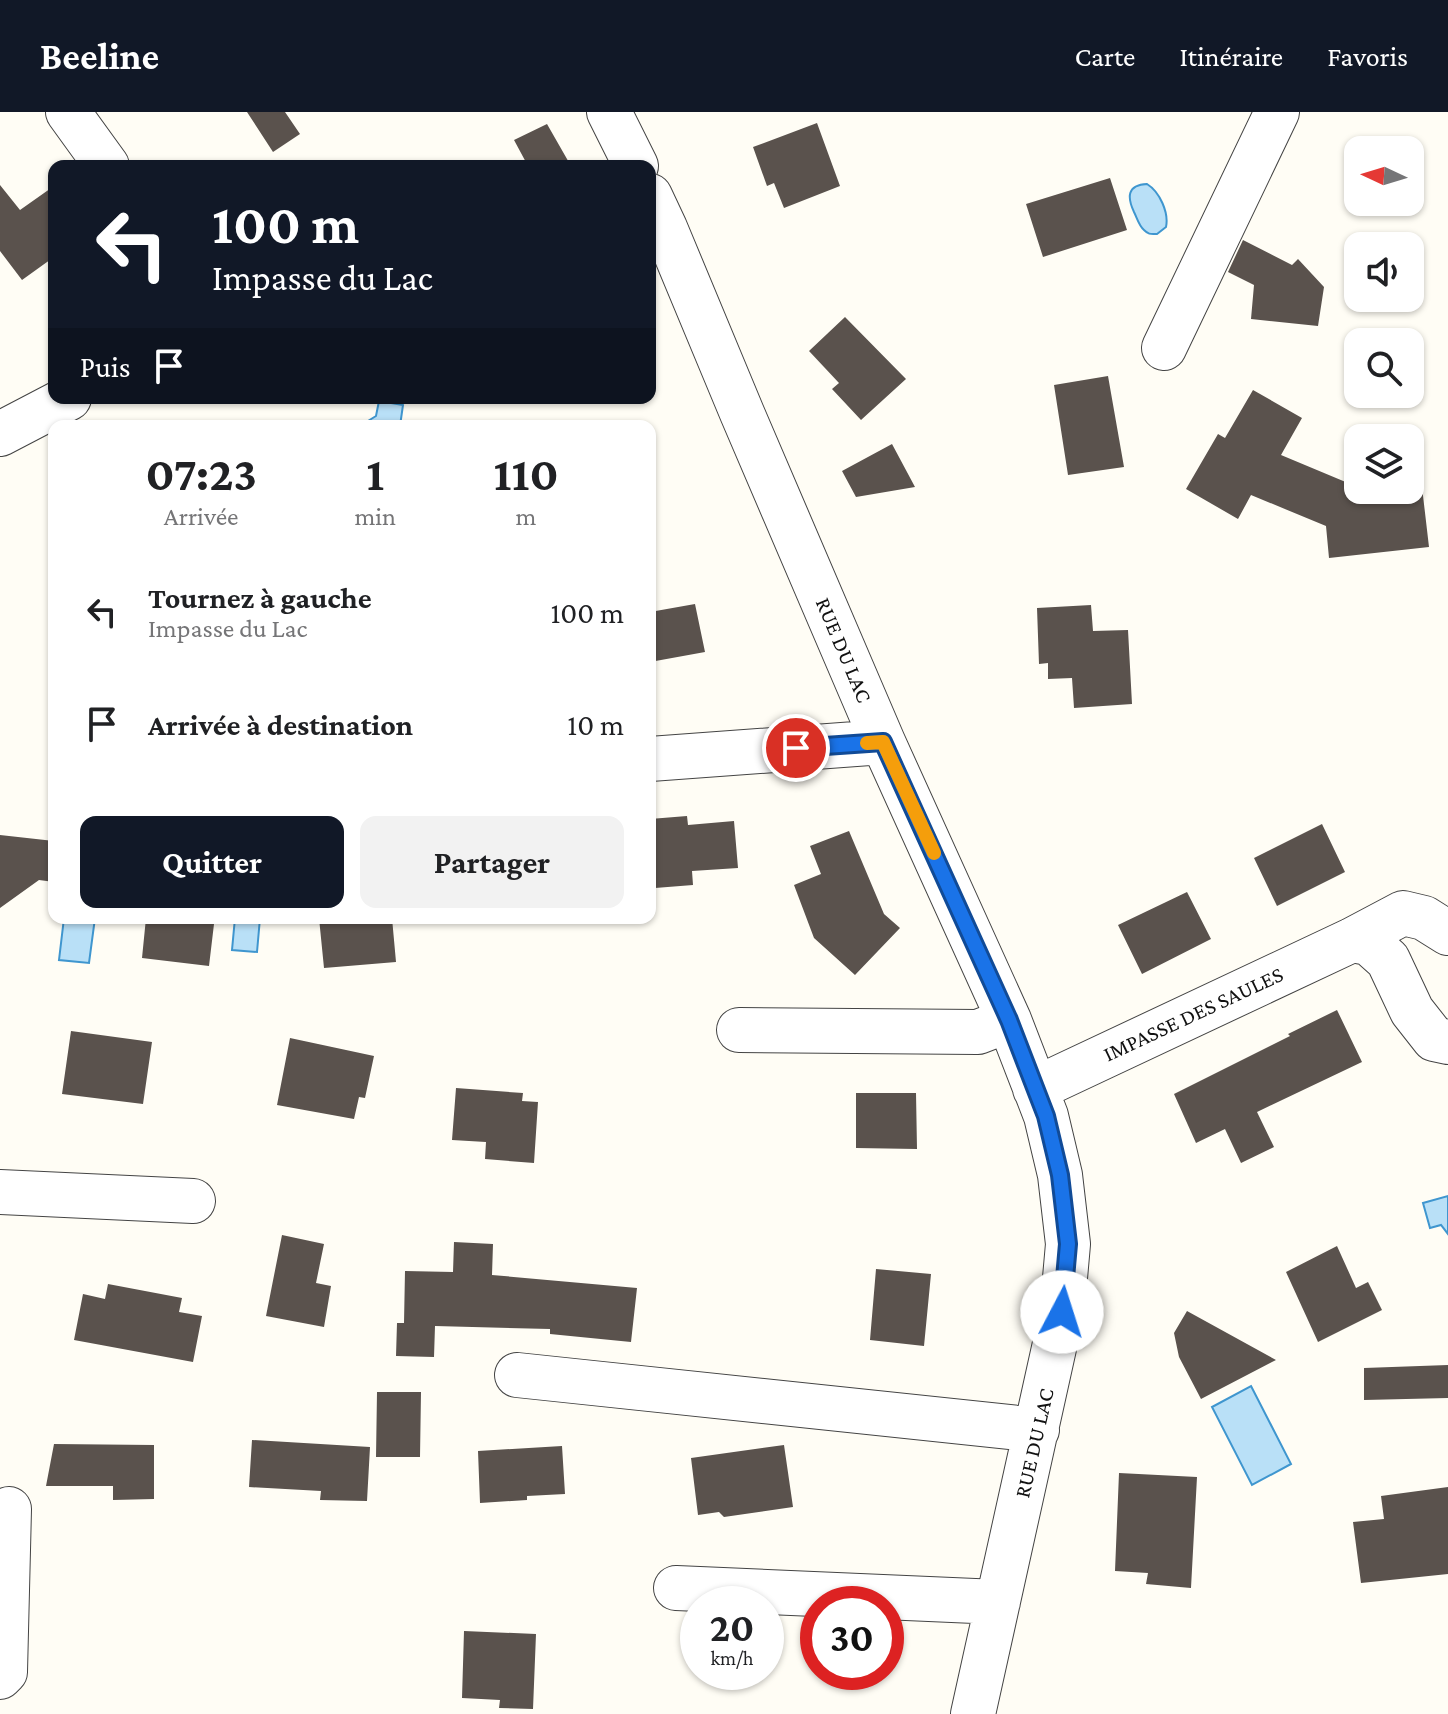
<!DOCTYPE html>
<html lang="fr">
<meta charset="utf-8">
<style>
:root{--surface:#fff;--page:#f2f2f2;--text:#202124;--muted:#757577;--accent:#111827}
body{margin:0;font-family:"Crimson Pro",serif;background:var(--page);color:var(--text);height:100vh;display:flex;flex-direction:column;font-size:30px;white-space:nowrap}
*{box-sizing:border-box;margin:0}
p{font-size:26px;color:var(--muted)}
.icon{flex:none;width:44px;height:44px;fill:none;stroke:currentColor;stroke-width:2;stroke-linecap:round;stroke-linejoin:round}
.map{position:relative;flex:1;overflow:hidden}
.details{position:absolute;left:48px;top:308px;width:608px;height:504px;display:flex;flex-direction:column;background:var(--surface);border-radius:16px;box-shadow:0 2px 6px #0004}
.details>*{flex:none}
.banner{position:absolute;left:48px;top:48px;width:608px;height:244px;border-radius:16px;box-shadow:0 2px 6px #0004;background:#111827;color:#fff;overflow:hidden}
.needle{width:52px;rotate:274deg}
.tools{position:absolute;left:1344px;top:24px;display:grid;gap:16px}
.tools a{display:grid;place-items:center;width:80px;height:80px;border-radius:16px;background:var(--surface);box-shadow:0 2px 6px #0004;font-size:40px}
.speed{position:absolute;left:680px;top:1474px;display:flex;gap:16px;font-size:40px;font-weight:700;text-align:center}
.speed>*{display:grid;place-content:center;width:104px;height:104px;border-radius:50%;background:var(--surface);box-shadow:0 2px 6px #0004;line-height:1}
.speed small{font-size:20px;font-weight:400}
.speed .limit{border:12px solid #d22;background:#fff;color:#111}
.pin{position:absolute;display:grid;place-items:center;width:68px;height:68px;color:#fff;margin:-34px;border:4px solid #fff;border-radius:50%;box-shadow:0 2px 8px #0007}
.me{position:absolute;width:88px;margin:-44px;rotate:5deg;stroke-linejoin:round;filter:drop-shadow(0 0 6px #0008)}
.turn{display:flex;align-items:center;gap:28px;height:168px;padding:0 32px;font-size:36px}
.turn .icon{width:104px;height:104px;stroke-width:2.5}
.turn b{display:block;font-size:56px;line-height:68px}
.then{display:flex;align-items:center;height:76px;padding:0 32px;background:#0003;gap:16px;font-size:30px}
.eta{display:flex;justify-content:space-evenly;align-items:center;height:136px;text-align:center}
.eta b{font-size:48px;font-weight:700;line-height:56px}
.action{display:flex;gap:16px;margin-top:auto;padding:16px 32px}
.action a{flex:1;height:92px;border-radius:16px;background:var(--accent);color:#fff;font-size:32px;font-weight:700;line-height:92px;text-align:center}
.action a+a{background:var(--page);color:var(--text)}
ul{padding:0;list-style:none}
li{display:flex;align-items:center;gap:24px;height:112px;padding:0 32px}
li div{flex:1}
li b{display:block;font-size:30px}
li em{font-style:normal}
header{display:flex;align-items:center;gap:48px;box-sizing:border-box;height:112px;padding:0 40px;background:var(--accent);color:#fff}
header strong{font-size:38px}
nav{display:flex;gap:44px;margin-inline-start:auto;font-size:28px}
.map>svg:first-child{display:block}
.water{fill:#b9e0f7;stroke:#3f96cf;stroke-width:2}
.building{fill:#5a524d}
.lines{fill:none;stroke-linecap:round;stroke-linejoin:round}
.minor-casing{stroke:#444;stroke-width:46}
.minor{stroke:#fff;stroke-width:44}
.route-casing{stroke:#114b97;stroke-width:20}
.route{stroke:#1a73e8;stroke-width:14}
.slow{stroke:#f59e0b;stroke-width:14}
.labels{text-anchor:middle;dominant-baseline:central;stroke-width:8;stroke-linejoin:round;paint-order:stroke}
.street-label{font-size:22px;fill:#111;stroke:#fff}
</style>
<header>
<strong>Beeline</strong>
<nav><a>Carte</a><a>Itinéraire</a><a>Favoris</a></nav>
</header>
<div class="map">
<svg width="1448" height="1602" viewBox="0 0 1448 1602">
<rect width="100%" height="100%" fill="#fffdf5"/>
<!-- water -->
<path class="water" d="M 1147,72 C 1160,80 1169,101 1166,115 L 1157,122 C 1151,122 1149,123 1144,118 C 1139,114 1137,106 1134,100 C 1127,85 1127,73 1147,72 Z
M 379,289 L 403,293 L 400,314 L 360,314 L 376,304 Z
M 64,806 L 95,806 L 89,851 L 59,848 Z
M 235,806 L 260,806 L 257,840 L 232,838 Z
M 1448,1084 L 1448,1122 L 1441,1113 L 1430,1116 L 1423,1091 Z
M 1251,1274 L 1291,1352 L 1252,1373 L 1212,1295 Z"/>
<!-- building -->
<path class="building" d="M 247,0 L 285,0 L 300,22 L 273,40 Z
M 817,11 L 840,74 L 784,96 L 774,71 L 767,74 L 753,35 Z
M 547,12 L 571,54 L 528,54 L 514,28 Z
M 1110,66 L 1127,118 L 1043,145 L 1026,92 Z
M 0,73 L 20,98 L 54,74 L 54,145 L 22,168 L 0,139 Z
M 1243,128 L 1292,153 L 1298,147 L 1324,175 L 1318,214 L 1251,207 L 1254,173 L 1228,160 Z
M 845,205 L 906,267 L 861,308 L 832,277 L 839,271 L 809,239 Z
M 1108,264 L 1124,355 L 1068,363 L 1054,273 Z
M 1253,278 L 1302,306 L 1281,343 L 1348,371 L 1358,370 L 1358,378 L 1410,378 L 1410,368 L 1422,375 L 1429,435 L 1329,446 L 1326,414 L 1251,383 L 1238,407 L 1186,377 L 1218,322 L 1225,326 Z
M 892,332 L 915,375 L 856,385 L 842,359 Z
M 695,492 L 705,540 L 650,550 L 650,500 Z
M 1091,493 L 1093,519 L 1128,518 L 1132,592 L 1074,596 L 1072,566 L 1048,567 L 1048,551 L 1039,552 L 1037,496 Z
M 687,704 L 688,713 L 734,709 L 738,756 L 692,759 L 693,773 L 655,776 L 650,707 Z
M 1322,712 L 1345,760 L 1277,794 L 1254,746 Z
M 849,719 L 884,802 L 900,816 L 855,863 L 814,826 L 794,773 L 821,762 L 810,734 Z
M 0,723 L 54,729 L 54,770 L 39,768 L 0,796 Z
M 1187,780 L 1211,827 L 1142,862 L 1118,813 Z
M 146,806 L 189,806 L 188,809 L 214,812 L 209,854 L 142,846 Z
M 319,806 L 392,806 L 396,850 L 324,856 Z
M 1337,898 L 1362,950 L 1257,1000 L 1274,1035 L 1241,1051 L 1225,1017 L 1196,1031 L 1174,982 L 1290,924 L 1288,922 Z
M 71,919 L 152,930 L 143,992 L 62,982 Z
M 290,926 L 374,944 L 365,986 L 359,985 L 354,1007 L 277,993 Z
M 456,976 L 523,981 L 522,989 L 538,990 L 534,1051 L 485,1047 L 486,1030 L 452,1028 Z
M 856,981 L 916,981 L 917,1037 L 856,1036 Z
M 282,1123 L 324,1132 L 316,1171 L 331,1174 L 324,1215 L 266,1204 Z
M 454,1130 L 493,1132 L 492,1163 L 637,1176 L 631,1230 L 550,1222 L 550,1217 L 435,1214 L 434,1245 L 396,1244 L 397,1211 L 404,1211 L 405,1159 L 453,1160 Z
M 1337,1134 L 1356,1176 L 1368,1170 L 1382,1198 L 1318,1230 L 1286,1160 Z
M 876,1157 L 931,1162 L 924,1234 L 870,1228 Z
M 108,1172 L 182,1186 L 179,1200 L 202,1204 L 193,1250 L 74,1228 L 83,1182 L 105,1187 Z
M 1187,1199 L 1276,1248 L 1201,1287 L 1179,1245 L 1174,1221 Z
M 1448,1253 L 1448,1286 L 1364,1288 L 1364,1256 Z
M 377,1280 L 421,1280 L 420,1345 L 376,1345 Z
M 252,1328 L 370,1335 L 367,1389 L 320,1388 L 321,1379 L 249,1375 Z
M 54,1332 L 154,1333 L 154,1387 L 113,1388 L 113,1374 L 46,1374 Z
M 784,1333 L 793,1395 L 724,1405 L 719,1400 L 698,1403 L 691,1346 Z
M 562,1334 L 565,1382 L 527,1384 L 527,1388 L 480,1391 L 478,1339 Z
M 1119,1361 L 1197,1365 L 1191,1476 L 1146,1472 L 1148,1461 L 1115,1459 Z
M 1448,1375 L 1448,1462 L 1361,1471 L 1353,1410 L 1384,1407 L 1381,1384 Z
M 464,1519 L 536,1522 L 533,1597 L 499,1596 L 500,1588 L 462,1586 Z"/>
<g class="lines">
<!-- minor casing -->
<g class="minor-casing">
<path id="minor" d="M 68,0 L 107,54
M 609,0 L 636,54
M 650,84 L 665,116 L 742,301 L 883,630 L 1009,908 L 1046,1004 L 1060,1063 L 1068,1132 L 1062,1200 L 973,1602
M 1164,236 L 1277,0
M 0,322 L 69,286
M 650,647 L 883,630
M 1352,828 L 1369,831 L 1388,848 L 1412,899 L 1434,927 L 1448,930
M 739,918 L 978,920 L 1009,908
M 1035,977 L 1352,828 L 1403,801 L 1424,806 L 1448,821
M 0,1080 L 193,1089
M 517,1263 L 1037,1318
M 676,1476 L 998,1490
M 0,1565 L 5,1560 L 9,1397"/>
</g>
<!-- minor -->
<use href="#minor" class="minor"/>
</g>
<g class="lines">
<!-- route casing -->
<g class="route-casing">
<path id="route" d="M 796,636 L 883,630 L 1009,908 L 1046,1004 L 1060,1063 L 1068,1132 L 1062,1200"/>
</g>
<!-- route -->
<use href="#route" class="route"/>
<!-- slow -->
<path class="slow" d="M 867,631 L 883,630 L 934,741"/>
</g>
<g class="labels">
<!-- street labels -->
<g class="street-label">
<text transform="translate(844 538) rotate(67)">RUE DU LAC</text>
<text transform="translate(1193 902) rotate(-25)">IMPASSE DES SAULES</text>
<text transform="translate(1034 1331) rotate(-77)">RUE DU LAC</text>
</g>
</g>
</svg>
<div class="tools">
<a><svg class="needle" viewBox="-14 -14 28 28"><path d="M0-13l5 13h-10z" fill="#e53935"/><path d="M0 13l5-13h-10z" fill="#757577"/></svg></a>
<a><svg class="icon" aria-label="sound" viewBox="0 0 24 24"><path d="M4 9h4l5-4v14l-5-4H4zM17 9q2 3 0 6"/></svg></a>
<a><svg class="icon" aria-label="search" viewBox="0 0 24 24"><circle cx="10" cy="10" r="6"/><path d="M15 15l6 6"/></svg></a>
<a><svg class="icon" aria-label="layers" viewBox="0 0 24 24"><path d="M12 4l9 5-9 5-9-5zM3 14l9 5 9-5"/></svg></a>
</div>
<div class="speed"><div>20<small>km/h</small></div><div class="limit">30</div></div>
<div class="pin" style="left:796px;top:636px;background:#d93025"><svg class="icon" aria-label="arrive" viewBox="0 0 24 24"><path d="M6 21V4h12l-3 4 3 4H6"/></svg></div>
<svg class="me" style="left:1062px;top:1200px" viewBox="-20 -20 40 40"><circle r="19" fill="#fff"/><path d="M0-13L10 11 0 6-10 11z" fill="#1a73e8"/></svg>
<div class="banner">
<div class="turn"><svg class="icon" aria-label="left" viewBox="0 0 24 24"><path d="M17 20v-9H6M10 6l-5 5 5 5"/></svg><div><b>100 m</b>Impasse du Lac</div></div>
<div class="then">Puis<svg class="icon" aria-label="arrive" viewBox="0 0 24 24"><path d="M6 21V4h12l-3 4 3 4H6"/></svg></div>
</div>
<section class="details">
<div class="eta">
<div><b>07:23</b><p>Arrivée</p></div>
<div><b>1</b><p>min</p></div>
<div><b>110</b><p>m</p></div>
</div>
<ul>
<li><svg class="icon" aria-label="left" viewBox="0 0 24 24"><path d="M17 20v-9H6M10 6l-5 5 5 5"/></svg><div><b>Tournez à gauche</b><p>Impasse du Lac</p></div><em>100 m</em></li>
<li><svg class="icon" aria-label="arrive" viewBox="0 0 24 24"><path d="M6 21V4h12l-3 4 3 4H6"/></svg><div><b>Arrivée à destination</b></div><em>10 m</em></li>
</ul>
<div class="action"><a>Quitter</a><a>Partager</a></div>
</section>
</div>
